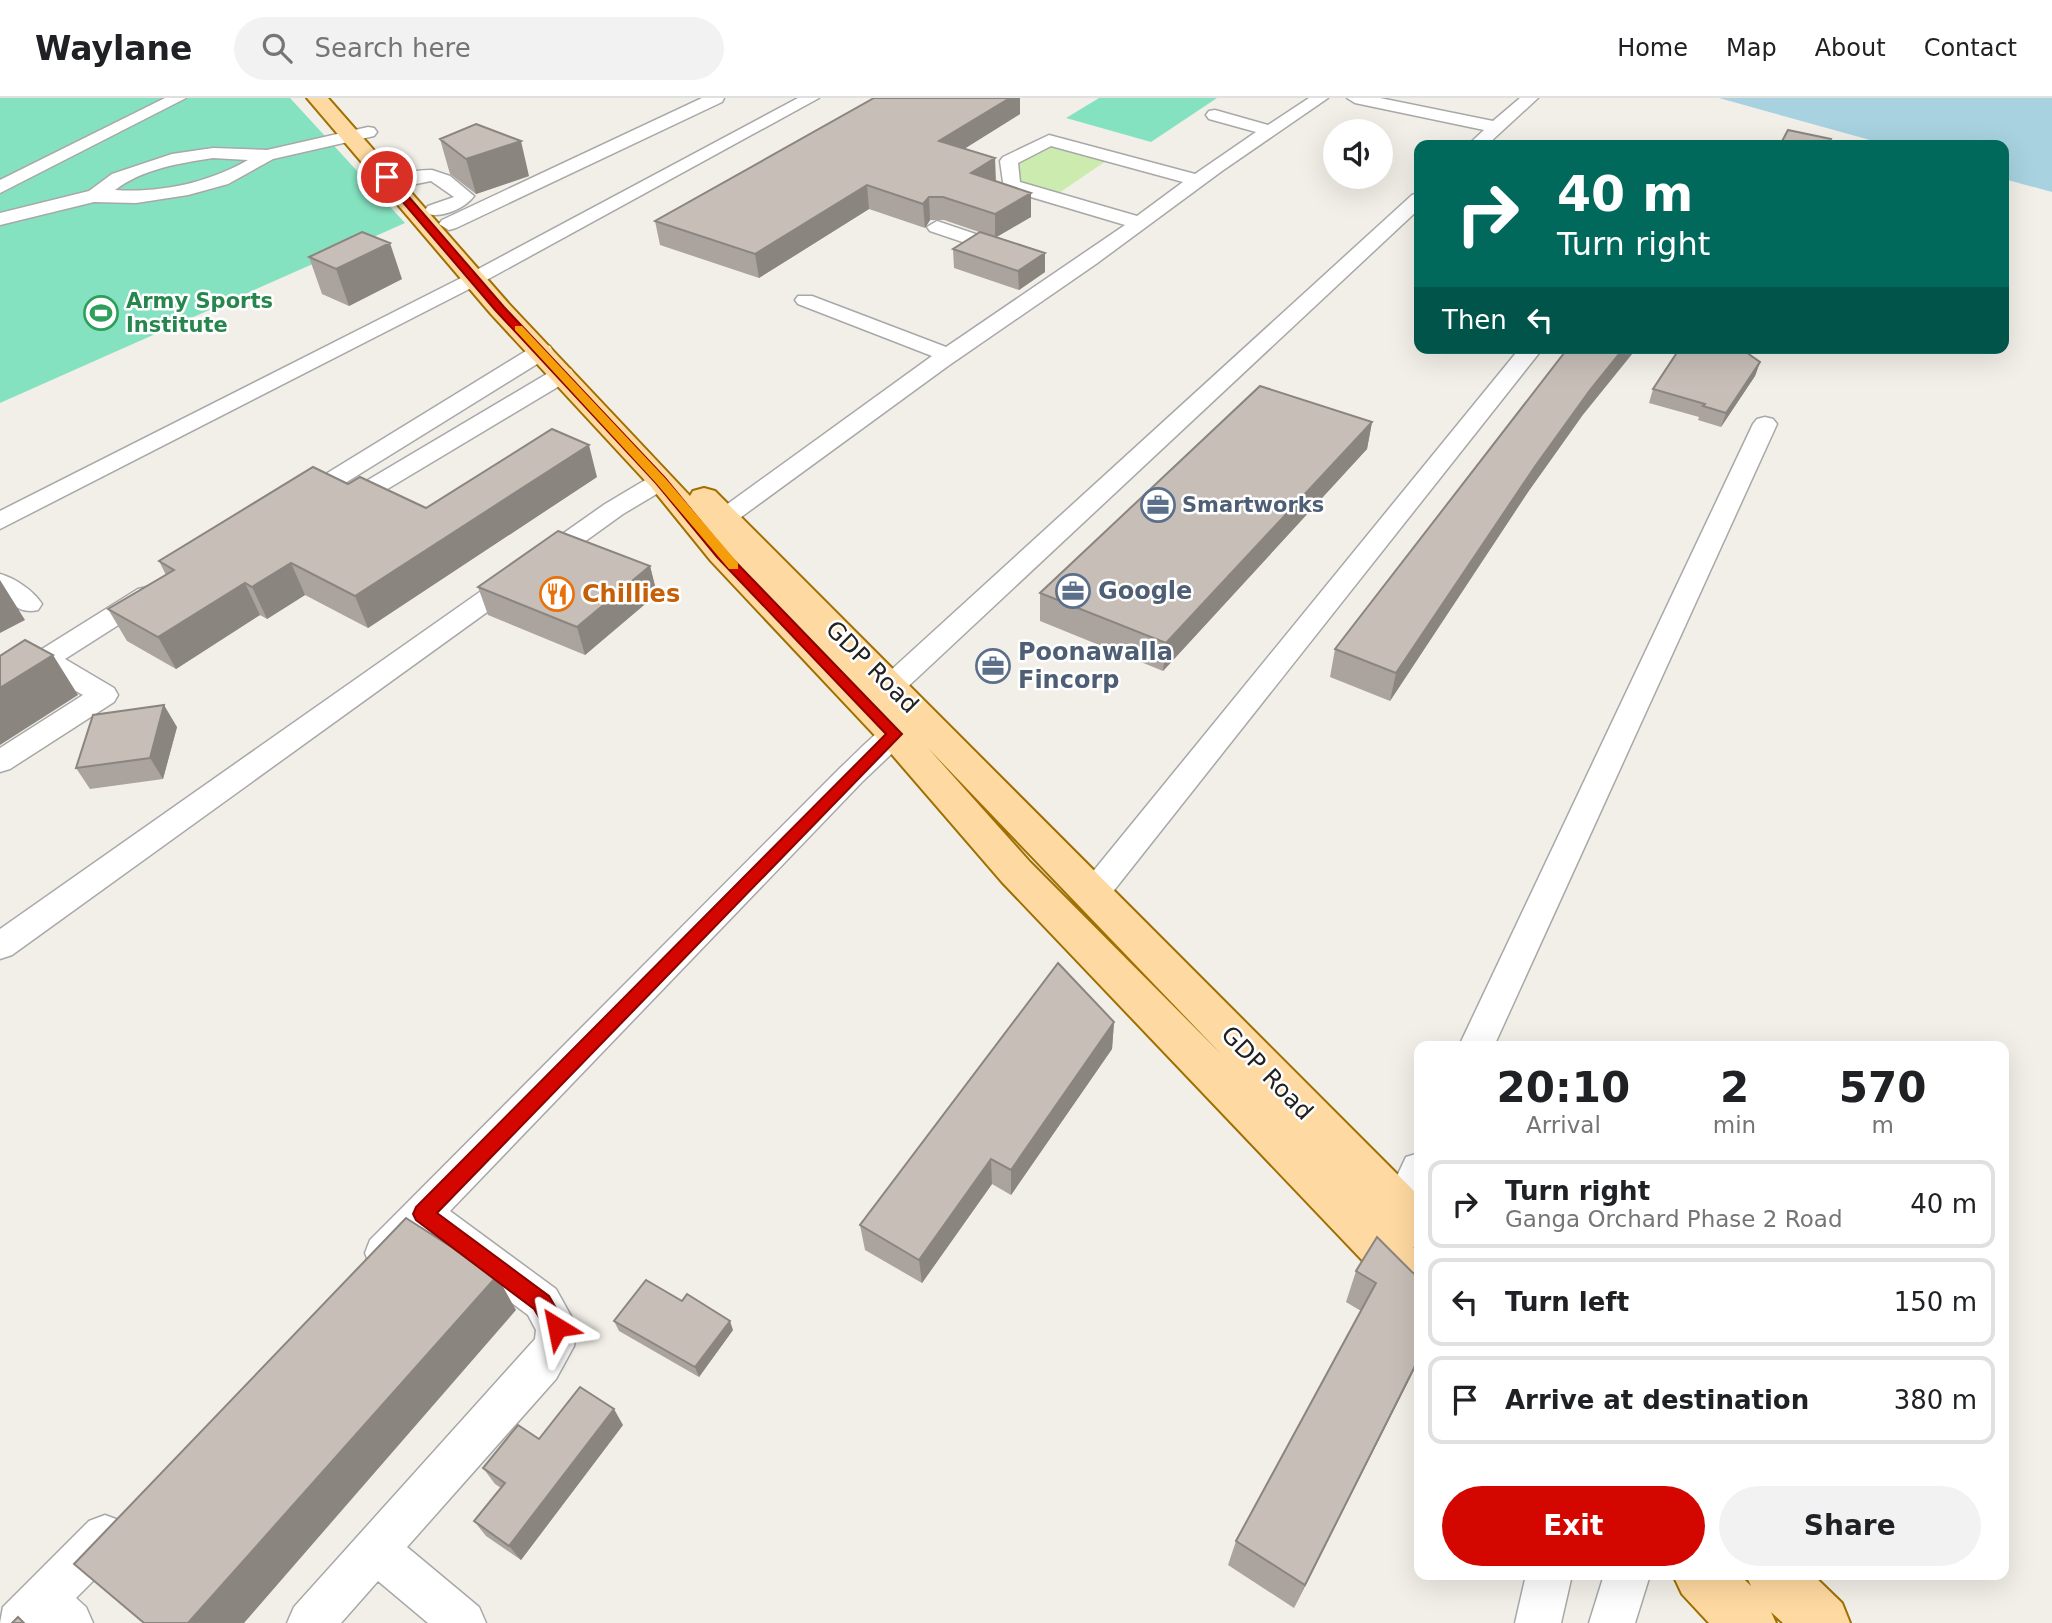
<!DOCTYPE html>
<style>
:root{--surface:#fff;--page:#f2f2f2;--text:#202124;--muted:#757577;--line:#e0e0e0;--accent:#d30600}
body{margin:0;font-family:"DejaVu Sans",sans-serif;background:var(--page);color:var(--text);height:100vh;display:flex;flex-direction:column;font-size:26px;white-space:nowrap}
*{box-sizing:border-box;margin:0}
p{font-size:23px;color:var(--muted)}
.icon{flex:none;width:38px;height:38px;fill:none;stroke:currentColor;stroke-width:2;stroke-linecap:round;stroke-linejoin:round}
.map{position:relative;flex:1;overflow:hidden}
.drawer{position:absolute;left:1414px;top:943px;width:595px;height:539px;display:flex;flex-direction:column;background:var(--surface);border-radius:14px;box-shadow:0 7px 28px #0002}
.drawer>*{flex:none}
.top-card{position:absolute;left:1414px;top:42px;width:595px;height:214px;border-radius:14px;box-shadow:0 7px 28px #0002;background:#00695c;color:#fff;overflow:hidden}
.buttons{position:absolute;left:1323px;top:21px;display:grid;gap:14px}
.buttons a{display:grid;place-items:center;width:70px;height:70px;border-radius:50%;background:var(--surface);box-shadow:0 7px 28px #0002;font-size:35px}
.pin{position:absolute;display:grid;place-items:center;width:60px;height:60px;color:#fff;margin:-30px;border:4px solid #fff;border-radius:50%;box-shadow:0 2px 7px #0007}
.me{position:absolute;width:77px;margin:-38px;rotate:325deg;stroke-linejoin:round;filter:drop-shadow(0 0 5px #0008)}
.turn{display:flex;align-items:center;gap:24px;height:147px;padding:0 28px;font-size:32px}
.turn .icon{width:91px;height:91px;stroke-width:2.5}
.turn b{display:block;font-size:49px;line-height:60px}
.then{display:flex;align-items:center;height:66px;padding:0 28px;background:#0003;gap:14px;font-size:26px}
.eta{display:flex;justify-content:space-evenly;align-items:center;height:119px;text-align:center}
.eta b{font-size:42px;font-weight:600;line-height:49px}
.primary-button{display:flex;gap:14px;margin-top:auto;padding:14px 28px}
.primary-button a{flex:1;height:80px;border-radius:42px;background:var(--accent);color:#fff;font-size:28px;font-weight:600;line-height:80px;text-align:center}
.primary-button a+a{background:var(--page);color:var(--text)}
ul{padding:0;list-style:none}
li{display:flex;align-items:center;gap:21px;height:88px;margin:0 14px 10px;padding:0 14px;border:4px solid var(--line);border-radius:14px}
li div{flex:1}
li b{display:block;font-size:26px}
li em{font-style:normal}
header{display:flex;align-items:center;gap:42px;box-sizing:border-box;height:98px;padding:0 35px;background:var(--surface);border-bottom:2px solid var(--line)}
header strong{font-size:33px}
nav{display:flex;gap:38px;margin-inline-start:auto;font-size:24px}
.search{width:490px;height:63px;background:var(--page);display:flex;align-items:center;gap:18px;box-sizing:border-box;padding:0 24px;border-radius:38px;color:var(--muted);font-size:26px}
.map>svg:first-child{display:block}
.grass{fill:#cbecae}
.pitch{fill:#85e2c1}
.water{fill:#a8d2e0}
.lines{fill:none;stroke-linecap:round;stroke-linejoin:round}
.minor-casing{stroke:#a8a8a8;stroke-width:3}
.major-casing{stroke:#9f6f00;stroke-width:4}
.minor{fill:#fff;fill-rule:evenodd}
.major{fill:#fed9a1;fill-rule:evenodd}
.wall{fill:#aba39d}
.shaded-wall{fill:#8b8580}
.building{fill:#c7beb7;stroke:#8b8580;stroke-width:2}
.route{fill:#d30600;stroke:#890400;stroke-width:2}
.slow{fill:#f59e0b}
.labels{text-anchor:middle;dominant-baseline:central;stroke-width:5;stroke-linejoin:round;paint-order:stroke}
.far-leisure-label{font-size:21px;font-weight:bold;fill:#27864d;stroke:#fff;text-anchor:start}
.far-service-label{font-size:21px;font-weight:bold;fill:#4e5e75;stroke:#fff;text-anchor:start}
.service-label{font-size:24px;font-weight:bold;fill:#4e5e75;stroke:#fff;text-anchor:start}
.food-label{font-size:24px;font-weight:bold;fill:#c56008;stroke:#fff;text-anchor:start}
.street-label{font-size:24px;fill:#212121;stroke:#fff}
</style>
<header>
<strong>Waylane</strong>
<div class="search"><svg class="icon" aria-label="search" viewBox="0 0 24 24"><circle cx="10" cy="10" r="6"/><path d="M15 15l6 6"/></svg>Search here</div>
<nav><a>Home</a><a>Map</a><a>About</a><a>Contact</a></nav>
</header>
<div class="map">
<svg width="2052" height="1525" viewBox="0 0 2052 1525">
<rect width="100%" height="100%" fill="#f2efe8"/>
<!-- grass -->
<path class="grass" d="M 1045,43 L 1109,61 L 1056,97 L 1019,86 L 1012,64 Z"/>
<!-- pitch -->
<path class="pitch" d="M 0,0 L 290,0 L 405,125 L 0,305 Z
M 1099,0 L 1217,0 L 1151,44 L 1066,20 Z"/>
<!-- water -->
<path class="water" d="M 1719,0 L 2052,0 L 2052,94 L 2004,81 L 2004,47 L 1888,47 Z"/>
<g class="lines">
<!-- minor casing -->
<g class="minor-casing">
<path id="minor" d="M 165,0 L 186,0 L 0,95 L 0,82 Z
M 702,0 L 724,0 L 722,4 L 456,130 L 449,132 L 439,126 L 442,122 Z
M 798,0 L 819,0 L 481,185 L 0,431 L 0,413 L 467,177 Z
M 1309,0 L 1328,0 L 1222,73 L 1096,166 L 948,268 L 733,425 L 724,427 L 715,425 L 712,420 L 715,415 L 932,258 L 798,206 L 795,202 L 798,198 L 812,198 L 946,249 L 1125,127 L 1004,91 L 1000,63 L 1003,59 L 1049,37 L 1195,76 L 1256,34 L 1209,21 L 1206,17 L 1209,13 L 1215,12 L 1268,27 ZM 1051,48 L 1183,84 L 1137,118 L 1020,84 L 1018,65 Z
M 1347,0 L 1380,0 L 1493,23 L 1520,0 L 1538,0 L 1487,47 L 1473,47 L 1471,44 L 1484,32 L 1355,5 Z
M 368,29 L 374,30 L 377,34 L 374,38 L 273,61 L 228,86 L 188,97 L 136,105 L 94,104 L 0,127 L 0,115 L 89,93 L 112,76 L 172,56 L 213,50 L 267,52 ZM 213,60 L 248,62 C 208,85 161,95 115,92 C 142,71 180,65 213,60 Z
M 432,72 L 450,78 L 474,98 C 465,110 443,120 428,116 L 425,112 L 428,108 L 454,99 L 431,83 L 406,88 L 397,82 C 404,73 421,72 432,72 Z
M 1419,95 L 1419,111 L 900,596 L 890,598 L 880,596 L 876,589 L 880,582 L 1412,97 Z
M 937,123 L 1017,150 L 1020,154 L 1017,158 L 1010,160 L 930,133 L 927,129 Z
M 542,246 L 550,248 L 553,253 L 550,258 L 308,408 L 299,410 L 290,408 L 287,403 L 290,398 L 534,248 Z
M 1520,250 L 1543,250 L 1104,805 L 1093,808 L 1082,805 L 1077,796 L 1082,787 Z
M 563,269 L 571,271 L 574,276 L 571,281 L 364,405 L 355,407 L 346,405 L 343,400 L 346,395 L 555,271 Z
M 1765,319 L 1773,321 L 1777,326 L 1494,948 L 1459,948 L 1753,326 L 1757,321 Z
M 661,376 L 670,378 L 673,383 L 670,388 L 623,416 L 12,857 L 0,861 L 0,831 L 605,406 L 652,378 Z
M 0,476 C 15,480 34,493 42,506 L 38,512 C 21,516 13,507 0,497 Z
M 147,489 L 156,491 L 160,497 L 156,503 L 65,561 L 114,590 L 118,597 L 114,604 L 10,671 L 0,674 L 0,650 L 83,597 L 51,579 L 10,605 L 0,607 L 0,585 L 37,562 L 42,551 L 138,491 Z
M 919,611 L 929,614 L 933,621 L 929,628 L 905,643 L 862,684 L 450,1113 L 556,1191 L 577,1229 L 574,1248 L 556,1281 L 407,1449 L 479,1509 L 486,1525 L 428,1525 L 378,1483 L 341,1525 L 287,1525 L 294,1509 L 535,1241 L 536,1232 L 528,1217 L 425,1140 L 398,1168 L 384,1173 L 370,1168 L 365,1155 L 370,1142 L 840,670 C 864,648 887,620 919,611 Z
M 1419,1055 L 1419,1112 L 1413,1124 L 1400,1129 L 1387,1124 L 1381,1112 L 1406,1059 Z
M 105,1417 L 121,1423 L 127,1439 L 121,1455 L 76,1500 L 86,1509 L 93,1525 L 0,1525 L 3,1509 L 89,1423 Z
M 1526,1477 L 1572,1477 L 1561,1525 L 1515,1525 Z
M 1604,1477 L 1650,1477 L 1635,1525 L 1589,1525 Z"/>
</g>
<!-- major casing -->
<g class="major-casing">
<path id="major" d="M 307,0 L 328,0 L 509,206 L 690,398 L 693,393 L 704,390 L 715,393 L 1419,1098 L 1419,1151 L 1413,1149 L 1419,1155 L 1419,1211 L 1402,1204 L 1002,784 L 882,645 L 711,463 L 651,389 L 491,216 ZM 928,650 L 1222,957 L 1030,764 Z
M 1673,1477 L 1740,1477 L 1751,1488 L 1746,1477 L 1813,1477 L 1842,1505 L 1850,1525 L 1783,1525 L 1771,1514 L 1776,1525 L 1709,1525 L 1682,1496 Z"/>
</g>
<!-- minor -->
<use href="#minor" class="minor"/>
<!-- major -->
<use href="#major" class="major"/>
</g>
<!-- wall -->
<path class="wall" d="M 874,0 L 1020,0 L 1020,16 L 964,51 L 1031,119 L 996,139 L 1045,155 L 1045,174 L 1019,192 L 954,170 L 953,151 L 979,134 L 944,122 L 930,122 L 925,130 L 869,111 L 759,180 L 660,147 L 655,123 Z
M 440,41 L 529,78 L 476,96 L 450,76 Z
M 309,159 L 402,181 L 349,208 L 322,196 Z
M 1688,253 L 1760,264 L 1755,278 L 1721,329 L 1698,322 L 1699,319 L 1649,305 L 1653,291 Z
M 1582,318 L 1528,394 L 1390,603 L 1330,579 L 1335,551 Z
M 1372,324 L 1367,351 L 1163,573 L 1040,523 L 1040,495 Z
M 597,379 L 368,530 L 305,497 L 267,521 L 260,517 L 176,571 L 127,543 L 108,511 L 166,477 L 159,463 L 348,386 L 426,410 Z
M 650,468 L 657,496 L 585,557 L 488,517 L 478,489 Z
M 177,629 L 163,681 L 90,691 L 76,670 Z
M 1114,924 L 1112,951 L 1011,1097 L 992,1086 L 922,1185 L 865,1152 L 860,1127 Z
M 1377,1139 L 1419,1262 L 1294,1510 L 1228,1467 L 1236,1443 L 1361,1213 L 1346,1204 L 1356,1173 Z
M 614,1223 L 733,1232 L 699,1279 L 619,1233 Z
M 623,1327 L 521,1462 L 486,1438 L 474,1423 L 501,1390 L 495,1386 L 483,1370 L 539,1341 Z"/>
<!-- shaded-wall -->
<path class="shaded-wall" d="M 1010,0 L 1020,0 L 1020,16 L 940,66 L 939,43 Z
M 521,43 L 529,78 L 476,96 L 466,61 Z
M 995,60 L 996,84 L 971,75 Z
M 867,87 L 869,111 L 759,180 L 755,156 Z
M 1031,95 L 1031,119 L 995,140 L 995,116 Z
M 929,99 L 930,122 L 925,130 L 923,106 Z
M 390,145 L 402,181 L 349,208 L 336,171 Z
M 1045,155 L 1045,174 L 1019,192 L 1018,173 Z
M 1624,250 L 1637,250 L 1582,318 L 1528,394 L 1390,603 L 1396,575 L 1536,367 L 1590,292 Z
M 1760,264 L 1755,278 L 1721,329 L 1726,315 Z
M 1372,324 L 1367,351 L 1163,573 L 1166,545 Z
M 589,347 L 597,379 L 368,530 L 355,498 Z
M 291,465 L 305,497 L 267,521 L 252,489 Z
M 650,468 L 657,496 L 585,557 L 577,529 Z
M 0,482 L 25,522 L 0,535 Z
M 245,485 L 260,517 L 176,571 L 158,539 Z
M 53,557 L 78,597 L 0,647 L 0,590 Z
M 164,607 L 177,629 L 163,681 L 150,660 Z
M 1114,924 L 1112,951 L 1011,1097 L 1011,1072 Z
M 991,1061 L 992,1086 L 922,1185 L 919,1162 Z
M 497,1178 L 516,1212 L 244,1525 L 188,1525 Z
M 730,1223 L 733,1232 L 699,1279 L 695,1269 Z
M 1419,1260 L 1419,1262 L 1294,1510 L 1305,1487 Z
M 614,1311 L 623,1327 L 521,1462 L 509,1448 Z"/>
<!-- building -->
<path class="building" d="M 874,0 L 1010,0 L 939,43 L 995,60 L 971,75 L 1031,95 L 995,116 L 943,99 L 929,99 L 923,106 L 867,87 L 755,156 L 655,123 Z
M 476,26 L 521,43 L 466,61 L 440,41 Z
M 1788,32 L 1831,41 L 1828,47 L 1780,47 Z
M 362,134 L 390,145 L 336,171 L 309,159 Z
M 980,134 L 1045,155 L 1018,173 L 953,151 Z
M 1568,250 L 1624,250 L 1590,292 L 1536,367 L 1396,575 L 1335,551 Z
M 1680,250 L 1688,253 L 1698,250 L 1740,250 L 1760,264 L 1726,315 L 1703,308 L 1705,306 L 1653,291 Z
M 1260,288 L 1372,324 L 1166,545 L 1040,495 Z
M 552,331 L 589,347 L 355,498 L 291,465 L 252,489 L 245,485 L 158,539 L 108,511 L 174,472 L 159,463 L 313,369 L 348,386 L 360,379 L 426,410 Z
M 558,433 L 650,468 L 577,529 L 478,489 Z
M 25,542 L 53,557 L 0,590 L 0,558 Z
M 164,607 L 150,660 L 76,670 L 93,617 Z
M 1058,865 L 1114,924 L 1011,1072 L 991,1061 L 919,1162 L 860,1127 Z
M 406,1120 L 497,1178 L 188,1525 L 144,1525 L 74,1466 Z
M 1377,1139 L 1413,1175 L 1419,1178 L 1419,1260 L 1305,1487 L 1236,1443 L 1376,1185 L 1356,1173 Z
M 646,1182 L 682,1203 L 687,1196 L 730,1223 L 695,1269 L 614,1223 Z
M 580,1289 L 614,1311 L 509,1448 L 474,1423 L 505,1385 L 483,1370 L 518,1327 L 539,1341 Z
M 18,1519 L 24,1525 L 12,1525 Z"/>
<!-- route -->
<path class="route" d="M 383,77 L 390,77 L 504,209 L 665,380 L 726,454 L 902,636 L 437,1115 L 549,1198 L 567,1229 L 564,1236 L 557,1239 L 549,1236 L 534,1211 L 416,1122 L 413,1116 L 416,1109 L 886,636 L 717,459 L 656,385 L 496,213 L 383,81 Z"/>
<!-- slow -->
<path class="slow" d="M 515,228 L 522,228 L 665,380 L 738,465 L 738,471 L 729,471 L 656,385 L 515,232 Z"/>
<!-- icons -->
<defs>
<g id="stadium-ring" transform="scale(1.75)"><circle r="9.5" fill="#fff" stroke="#2e9e5b" stroke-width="1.5"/><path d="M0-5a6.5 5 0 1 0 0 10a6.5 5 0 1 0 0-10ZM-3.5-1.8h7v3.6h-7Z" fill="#2e9e5b"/></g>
<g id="office-ring" transform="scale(1.75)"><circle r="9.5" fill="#fff" stroke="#5c6f8a" stroke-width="1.5"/><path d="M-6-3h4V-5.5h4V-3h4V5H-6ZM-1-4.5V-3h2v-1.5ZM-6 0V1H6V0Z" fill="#5c6f8a"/></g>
<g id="restaurant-ring" transform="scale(1.75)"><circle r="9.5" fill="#fff" stroke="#e8710a" stroke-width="1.5"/><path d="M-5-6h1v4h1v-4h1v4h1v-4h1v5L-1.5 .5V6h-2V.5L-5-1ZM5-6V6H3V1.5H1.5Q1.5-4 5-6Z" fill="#e8710a"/></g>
</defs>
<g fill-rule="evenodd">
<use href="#stadium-ring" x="101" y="215"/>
<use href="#office-ring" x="1158" y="407"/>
<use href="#office-ring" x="1073" y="493"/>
<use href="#restaurant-ring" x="557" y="496"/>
<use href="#office-ring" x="993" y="568"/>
</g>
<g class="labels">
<!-- far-leisure labels -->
<g class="far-leisure-label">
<text x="126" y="203">Army Sports<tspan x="126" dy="24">Institute</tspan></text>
</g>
<!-- far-service labels -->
<g class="far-service-label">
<text x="1182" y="407">Smartworks</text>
</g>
<!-- service labels -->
<g class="service-label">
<text x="1098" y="493">Google</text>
<text x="1018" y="554">Poonawalla<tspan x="1018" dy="28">Fincorp</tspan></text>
</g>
<!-- food labels -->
<g class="food-label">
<text x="582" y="496">Chillies</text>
</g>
<!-- street labels -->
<g class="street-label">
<text transform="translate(872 569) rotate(45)">GDP Road</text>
<text transform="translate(1267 975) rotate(46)">GDP Road</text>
</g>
</g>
</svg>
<div class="buttons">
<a><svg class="icon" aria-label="sound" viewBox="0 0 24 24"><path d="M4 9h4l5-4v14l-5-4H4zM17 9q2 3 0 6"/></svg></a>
</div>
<div class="pin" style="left:387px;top:79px;background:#d93025"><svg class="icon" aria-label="arrive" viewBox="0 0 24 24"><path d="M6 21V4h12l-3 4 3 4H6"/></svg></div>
<svg class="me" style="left:557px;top:1229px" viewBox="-20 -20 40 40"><path d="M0-17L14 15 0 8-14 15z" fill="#d30600" stroke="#fff" stroke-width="4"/></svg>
<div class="top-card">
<div class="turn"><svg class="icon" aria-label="right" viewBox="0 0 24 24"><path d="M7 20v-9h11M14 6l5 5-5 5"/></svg><div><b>40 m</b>Turn right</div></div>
<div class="then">Then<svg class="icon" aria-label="left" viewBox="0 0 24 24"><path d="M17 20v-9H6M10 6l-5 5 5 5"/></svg></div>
</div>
<section class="drawer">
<div class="eta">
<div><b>20:10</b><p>Arrival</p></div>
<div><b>2</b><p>min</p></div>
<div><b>570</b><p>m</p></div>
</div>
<ul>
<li><svg class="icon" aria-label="right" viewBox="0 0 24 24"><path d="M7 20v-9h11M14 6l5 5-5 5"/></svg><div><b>Turn right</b><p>Ganga Orchard Phase 2 Road</p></div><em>40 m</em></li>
<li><svg class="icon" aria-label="left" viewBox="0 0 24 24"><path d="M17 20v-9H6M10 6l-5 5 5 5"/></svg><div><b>Turn left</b></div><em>150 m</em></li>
<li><svg class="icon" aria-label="arrive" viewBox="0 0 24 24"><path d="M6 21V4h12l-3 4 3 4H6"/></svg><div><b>Arrive at destination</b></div><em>380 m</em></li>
</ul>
<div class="primary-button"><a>Exit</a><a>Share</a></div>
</section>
</div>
